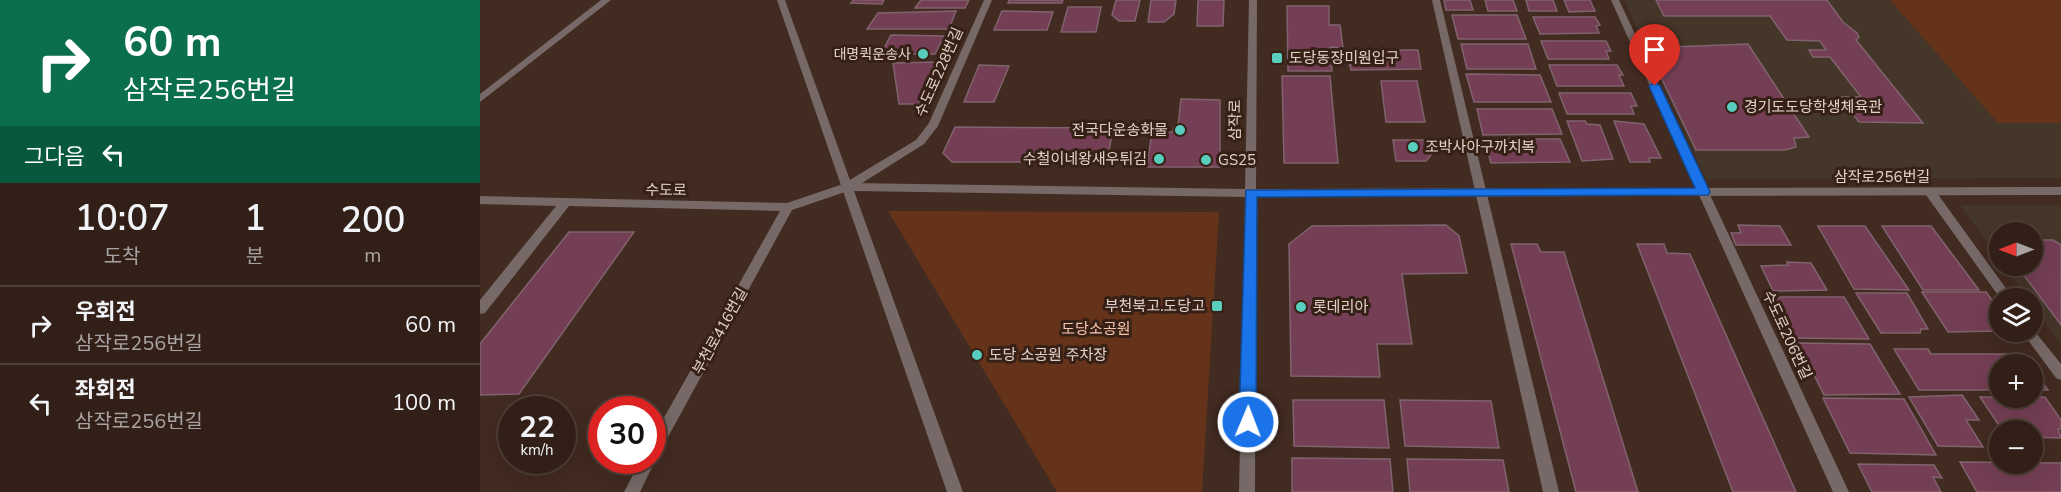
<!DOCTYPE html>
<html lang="ko">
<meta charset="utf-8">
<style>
:root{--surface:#322018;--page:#3a2821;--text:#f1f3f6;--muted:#a8a3a2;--line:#4d3e37}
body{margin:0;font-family:"Nunito Sans","Noto Sans KR",sans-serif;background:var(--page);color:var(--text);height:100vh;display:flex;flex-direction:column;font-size:22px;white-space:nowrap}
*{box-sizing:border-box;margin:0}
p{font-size:20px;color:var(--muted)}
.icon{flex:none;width:33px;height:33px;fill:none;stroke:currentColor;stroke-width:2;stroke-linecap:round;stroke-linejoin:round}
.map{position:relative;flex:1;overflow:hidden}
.side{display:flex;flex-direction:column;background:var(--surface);width:480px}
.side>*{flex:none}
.hud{background:#0b6e4f;color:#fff;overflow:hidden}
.needle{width:39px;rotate:270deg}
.tools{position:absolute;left:1509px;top:222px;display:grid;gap:12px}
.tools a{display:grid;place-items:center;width:54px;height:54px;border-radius:50%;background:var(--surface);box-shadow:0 6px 24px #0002,0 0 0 2px var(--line);font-size:30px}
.speed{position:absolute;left:18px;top:396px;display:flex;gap:12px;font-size:30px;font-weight:700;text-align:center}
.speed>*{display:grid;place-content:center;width:78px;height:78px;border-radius:50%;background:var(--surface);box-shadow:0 6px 24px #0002,0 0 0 2px var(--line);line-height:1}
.speed small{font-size:15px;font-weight:400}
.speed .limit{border:9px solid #d22;background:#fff;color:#111}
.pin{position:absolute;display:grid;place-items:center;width:51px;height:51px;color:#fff;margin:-62px -26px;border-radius:50% 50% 50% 0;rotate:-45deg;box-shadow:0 0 6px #0007}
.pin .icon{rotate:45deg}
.me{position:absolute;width:66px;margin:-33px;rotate:1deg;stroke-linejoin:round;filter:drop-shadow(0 0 4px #0008)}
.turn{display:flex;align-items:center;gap:21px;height:126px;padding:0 24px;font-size:27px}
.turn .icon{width:78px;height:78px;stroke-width:2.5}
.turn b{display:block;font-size:42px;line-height:51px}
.then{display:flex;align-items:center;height:57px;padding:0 24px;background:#0003;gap:12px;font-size:22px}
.eta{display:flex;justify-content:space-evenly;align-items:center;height:102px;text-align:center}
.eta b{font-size:36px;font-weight:600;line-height:42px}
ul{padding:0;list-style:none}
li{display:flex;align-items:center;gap:18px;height:78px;padding:0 24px;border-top:2px solid var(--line)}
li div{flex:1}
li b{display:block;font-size:22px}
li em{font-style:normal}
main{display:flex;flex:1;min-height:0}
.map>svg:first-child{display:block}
.education{fill:#443628}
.green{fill:#643319}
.building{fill:#743e54;stroke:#80636e;stroke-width:1.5}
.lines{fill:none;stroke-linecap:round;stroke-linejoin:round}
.service{fill:#766967;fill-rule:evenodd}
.minor{fill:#766967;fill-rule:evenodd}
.route{fill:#1a73e8;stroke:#114b97;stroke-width:1.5}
.poi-dot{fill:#59cebf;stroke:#372116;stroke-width:2}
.labels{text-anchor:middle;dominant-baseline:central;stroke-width:6;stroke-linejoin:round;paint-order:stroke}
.far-poi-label{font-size:14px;fill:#e1d1ca;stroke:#372116;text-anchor:end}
.poi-label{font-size:15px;fill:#e1d1ca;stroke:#372116;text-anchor:start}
.street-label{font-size:15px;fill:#e1d1ca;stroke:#372116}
.park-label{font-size:15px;fill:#f7c4ac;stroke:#372116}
</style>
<main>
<section class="side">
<div class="hud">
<div class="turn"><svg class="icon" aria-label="right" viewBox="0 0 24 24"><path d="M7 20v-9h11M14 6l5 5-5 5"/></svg><div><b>60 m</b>삼작로256번길</div></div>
<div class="then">그다음<svg class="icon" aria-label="left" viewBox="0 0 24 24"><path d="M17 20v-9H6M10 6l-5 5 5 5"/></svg></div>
</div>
<div class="eta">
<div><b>10:07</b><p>도착</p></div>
<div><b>1</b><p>분</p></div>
<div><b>200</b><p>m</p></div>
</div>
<ul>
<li><svg class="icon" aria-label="right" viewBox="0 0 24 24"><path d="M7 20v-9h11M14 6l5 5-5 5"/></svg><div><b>우회전</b><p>삼작로256번길</p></div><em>60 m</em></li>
<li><svg class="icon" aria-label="left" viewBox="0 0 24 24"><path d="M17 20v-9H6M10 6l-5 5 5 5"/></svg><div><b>좌회전</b><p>삼작로256번길</p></div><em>100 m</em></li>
</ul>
</section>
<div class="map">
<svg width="1581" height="492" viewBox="0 0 1581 492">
<rect width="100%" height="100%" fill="#422b20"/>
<!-- education -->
<path class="education" d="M 1144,0 L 1581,0 L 1581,178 L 1226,179 Z
M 1480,205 L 1581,205 L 1581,345 L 1553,305 L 1552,298 L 1548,298 L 1524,266 L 1552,266 L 1552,232 L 1520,232 L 1519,259 Z"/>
<!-- green -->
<path class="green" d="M 1410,0 L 1581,0 L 1581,123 L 1518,123 Z
M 408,211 L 739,212 L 722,492 L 577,492 Z"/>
<!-- building -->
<path class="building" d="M 374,0 L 404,0 L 402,4 L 371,3 Z
M 441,0 L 489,0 L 485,8 L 435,8 Z
M 529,0 L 583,0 L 582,3 L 528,3 Z
M 636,0 L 660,0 L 655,21 L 639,21 L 632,15 Z
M 671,0 L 696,0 L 694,14 L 684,22 L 668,22 Z
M 718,0 L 744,0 L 743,26 L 717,26 Z
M 964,0 L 990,0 L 993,10 L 966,10 Z
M 1005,0 L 1033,0 L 1037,11 L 1008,11 Z
M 1046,0 L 1073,0 L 1077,11 L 1049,11 Z
M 1084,0 L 1110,0 L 1115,11 L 1089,12 Z
M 1176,0 L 1347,0 L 1363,22 L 1377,33 L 1379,37 L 1376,40 L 1443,123 L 1379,122 L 1360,97 L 1381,97 L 1350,57 L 1333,57 L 1329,50 L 1346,50 L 1340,41 L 1307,40 L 1290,16 L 1184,16 Z
M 807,6 L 849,6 L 849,25 L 860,25 L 863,48 L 850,47 L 852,71 L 808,71 Z
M 588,7 L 621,7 L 616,32 L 581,32 Z
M 476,11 L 469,29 L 387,29 L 398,13 Z
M 522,11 L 573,12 L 567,30 L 514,30 Z
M 972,15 L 1037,15 L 1046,39 L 978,39 Z
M 1053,17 L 1115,17 L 1120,25 L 1116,26 L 1119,33 L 1060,34 Z
M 411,35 L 464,36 L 455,54 L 401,54 Z
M 1061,41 L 1126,41 L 1131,51 L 1126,51 L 1129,59 L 1068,59 Z
M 981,44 L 1048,44 L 1056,69 L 987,69 Z
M 1268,44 L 1329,137 L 1314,138 L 1316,147 L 1305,150 L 1216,150 L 1167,48 Z
M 866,50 L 938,50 L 941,69 L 871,70 Z
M 459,62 L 438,104 L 419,104 L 413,63 Z
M 499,65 L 529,66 L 514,102 L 484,102 Z
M 1069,65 L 1137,65 L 1143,75 L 1139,75 L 1144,86 L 1077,86 Z
M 986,74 L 1060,75 L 1071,102 L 994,102 Z
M 802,76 L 850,76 L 858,163 L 804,163 Z
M 901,81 L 937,81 L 945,122 L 906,122 Z
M 1079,93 L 1151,93 L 1157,106 L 1151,106 L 1154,114 L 1087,114 Z
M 701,99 L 740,100 L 740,167 L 667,167 L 672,132 L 693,132 L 694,127 L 698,126 Z
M 997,109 L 1072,109 L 1082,134 L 1003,135 Z
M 1087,121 L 1105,121 L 1107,124 L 1120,125 L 1133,159 L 1102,161 Z
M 1134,121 L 1164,124 L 1181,158 L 1169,158 L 1170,162 L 1150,162 Z
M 475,127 L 633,128 L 627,162 L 472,162 L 463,153 Z
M 1004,139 L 1080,139 L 1090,162 L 1011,163 Z
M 913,140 L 954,140 L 956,149 L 946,161 L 916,161 Z
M 966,225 L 979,236 L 987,273 L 922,274 L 932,344 L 897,344 L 900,377 L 811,376 L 809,244 L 832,226 Z
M 1258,225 L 1300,226 L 1311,245 L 1256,245 L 1251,233 L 1261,233 Z
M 1338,226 L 1385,226 L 1429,290 L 1374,289 Z
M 1402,226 L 1451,226 L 1499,290 L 1443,290 Z
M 89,232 L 154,232 L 39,394 L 0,395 L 0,344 Z
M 1552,240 L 1573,240 L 1581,245 L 1581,325 L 1537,266 L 1552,266 Z
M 1031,244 L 1057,244 L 1061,252 L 1084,252 L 1158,492 L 1096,492 Z
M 1157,244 L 1184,244 L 1187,253 L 1210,254 L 1316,492 L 1253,492 Z
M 1307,262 L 1331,263 L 1347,290 L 1293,291 L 1281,266 L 1308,265 Z
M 1442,292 L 1506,292 L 1520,311 L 1520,331 L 1468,332 Z
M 1376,293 L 1427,293 L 1448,329 L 1441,329 L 1440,333 L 1401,333 Z
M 1289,297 L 1364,297 L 1389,339 L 1309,338 Z
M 1318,343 L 1390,344 L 1420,394 L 1344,395 Z
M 1414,349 L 1448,349 L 1451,354 L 1542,354 L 1550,364 L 1520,364 L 1520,390 L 1439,390 Z
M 1552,369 L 1568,390 L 1552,390 Z
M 1482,395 L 1499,420 L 1486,420 L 1503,447 L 1458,446 L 1429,397 Z
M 1500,397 L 1565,397 L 1581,420 L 1581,429 L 1578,429 L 1581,438 L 1552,437 L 1552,430 L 1522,430 Z
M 1343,398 L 1424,399 L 1456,455 L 1370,453 Z
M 813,400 L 904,400 L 909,448 L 814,446 Z
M 920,400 L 1011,401 L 1019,448 L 925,446 Z
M 812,458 L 910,459 L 913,492 L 812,492 Z
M 927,459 L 1023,460 L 1029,492 L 930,492 Z
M 1480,462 L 1581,463 L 1581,492 L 1497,492 Z
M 1378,464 L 1454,465 L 1462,478 L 1453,477 L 1461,492 L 1392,492 Z"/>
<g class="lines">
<!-- service -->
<path class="service" d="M 121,0 L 131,0 L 0,102 L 0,94 Z
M 504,0 L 512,0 L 458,126 L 444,144 L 371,190 L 312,210 L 176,459 L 160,492 L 144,492 L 161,460 L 172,460 L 172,439 L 300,211 L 89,206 L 5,313 L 0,314 L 0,300 L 76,206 L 0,204 L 0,196 L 307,203 L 363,184 L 436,140 L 449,123 Z
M 952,0 L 960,0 L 1079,492 L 1063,492 Z
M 1131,0 L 1139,0 L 1369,492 L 1353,492 Z
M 1450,188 L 1454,189 L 1533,298 L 1520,298 L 1446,195 L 1444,192 L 1446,189 Z
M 1552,328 L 1581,364 L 1581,380 L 1576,378 L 1545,336 L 1544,332 L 1552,332 Z"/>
<!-- minor -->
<path class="minor" d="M 297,0 L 305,0 L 371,183 L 765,189 L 769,0 L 777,0 L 776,189 L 1581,187 L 1581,195 L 776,197 L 775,492 L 759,492 L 765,197 L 374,191 L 483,492 L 467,492 Z"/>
</g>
<!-- route -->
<path class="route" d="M 1175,82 L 1180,86 L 1230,192 L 1228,195 L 777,197 L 776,422 L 773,427 L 768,429 L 762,427 L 759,422 L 766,190 L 1215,188 L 1169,86 Z"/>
<!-- markers -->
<g class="poi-dot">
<circle cx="443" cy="54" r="6"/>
<rect x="791" y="52" width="12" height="12" rx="3"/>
<circle cx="1252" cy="107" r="6"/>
<circle cx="700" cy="130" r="6"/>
<circle cx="933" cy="147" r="6"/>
<circle cx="679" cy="159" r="6"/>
<circle cx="726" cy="160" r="6"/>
<rect x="731" y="300" width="12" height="12" rx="3"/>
<circle cx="821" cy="307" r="6"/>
<circle cx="497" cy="355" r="6"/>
</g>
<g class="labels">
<!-- far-poi labels -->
<g class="far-poi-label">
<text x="431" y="54">대명퀵운송사</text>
</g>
<!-- poi labels -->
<g class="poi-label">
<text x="809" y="58">도당동장미원입구</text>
<text x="1264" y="107">경기도도당학생체육관</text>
<text x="688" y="130" text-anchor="end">전국다운송화물</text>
<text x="945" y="147">조박사아구까치복</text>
<text x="667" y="159" text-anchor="end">수철이네왕새우튀김</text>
<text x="738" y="160">GS25</text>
<text x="725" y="306" text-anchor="end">부천북고.도당고</text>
<text x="833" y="307">롯데리아</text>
<text x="509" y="355">도당 소공원 주차장</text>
</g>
<!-- street labels -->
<g class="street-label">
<text transform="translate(459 72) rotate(-66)">수도로228번길</text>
<text transform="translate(755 120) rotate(-89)">삼작로</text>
<text x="1402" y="177">삼작로256번길</text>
<text transform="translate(186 190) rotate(1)">수도로</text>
<text transform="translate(240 331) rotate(-61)">부천로416번길</text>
<text transform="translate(1307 335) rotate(65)">수도로206번길</text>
</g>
<!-- park labels -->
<g class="park-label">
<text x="616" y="329">도당소공원</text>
</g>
</g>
</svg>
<div class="tools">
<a><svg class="needle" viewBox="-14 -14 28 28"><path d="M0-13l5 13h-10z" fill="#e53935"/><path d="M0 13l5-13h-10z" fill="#a8a3a2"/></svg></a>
<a><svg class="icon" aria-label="layers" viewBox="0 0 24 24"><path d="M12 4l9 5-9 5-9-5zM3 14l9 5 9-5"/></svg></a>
<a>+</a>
<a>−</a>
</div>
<div class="speed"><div>22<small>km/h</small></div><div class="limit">30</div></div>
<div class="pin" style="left:1175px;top:86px;background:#d93025"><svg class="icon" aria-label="arrive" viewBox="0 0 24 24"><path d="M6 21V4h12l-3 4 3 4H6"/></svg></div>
<svg class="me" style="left:768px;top:422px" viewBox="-20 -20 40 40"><circle r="17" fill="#1a73e8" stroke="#fff" stroke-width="3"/><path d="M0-11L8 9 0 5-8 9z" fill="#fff"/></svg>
</div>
</main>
